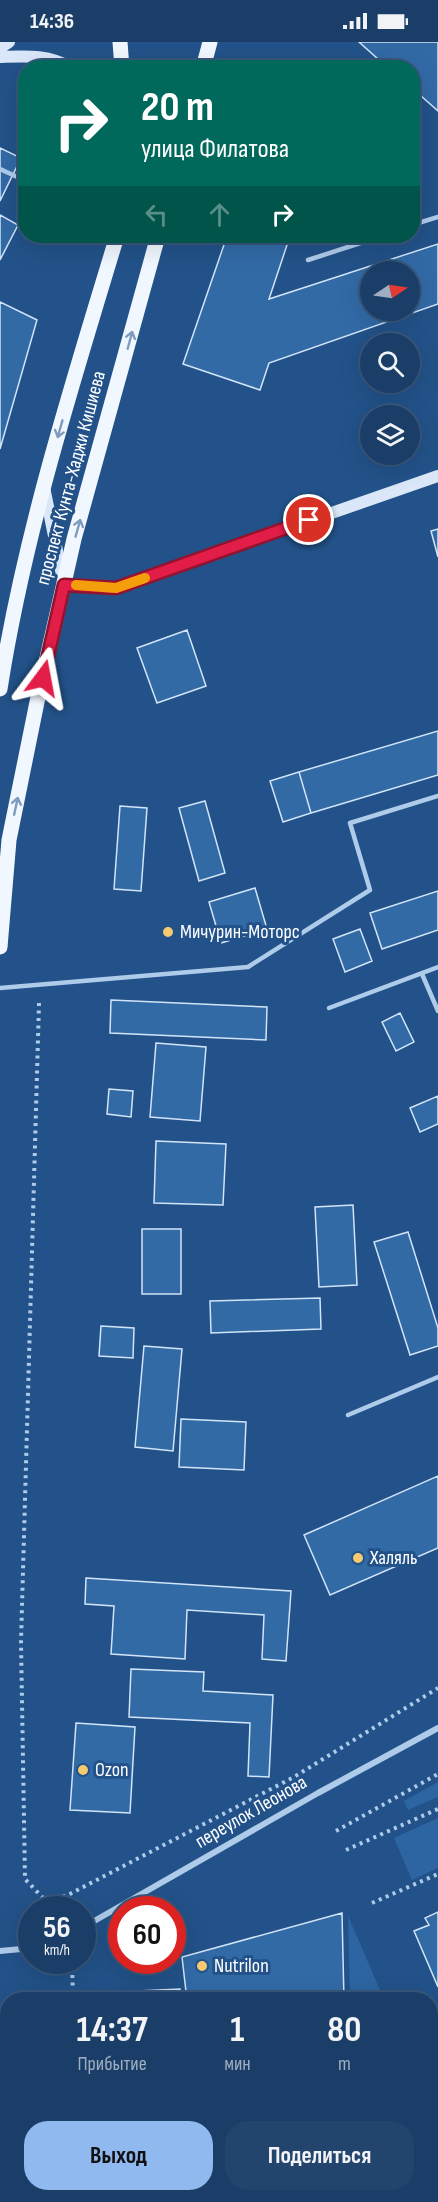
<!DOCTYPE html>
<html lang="ru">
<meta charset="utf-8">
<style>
:root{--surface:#1a3e67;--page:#23456d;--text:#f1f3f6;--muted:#9faec0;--line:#38577b;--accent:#90b9f0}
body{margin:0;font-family:"Sofia Sans Condensed",sans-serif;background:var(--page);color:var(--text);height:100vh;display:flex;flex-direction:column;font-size:22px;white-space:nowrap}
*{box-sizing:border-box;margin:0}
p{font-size:20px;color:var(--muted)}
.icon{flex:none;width:33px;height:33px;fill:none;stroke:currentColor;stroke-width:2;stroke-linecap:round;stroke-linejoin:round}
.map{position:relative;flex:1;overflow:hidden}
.side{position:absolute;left:0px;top:1950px;width:438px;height:210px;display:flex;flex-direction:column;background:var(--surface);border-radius:24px 24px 0 0;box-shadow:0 6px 24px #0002,0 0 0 2px var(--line)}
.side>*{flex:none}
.top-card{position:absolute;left:18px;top:18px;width:402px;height:183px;border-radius:24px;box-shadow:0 6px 24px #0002,0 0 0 2px var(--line);background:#00695c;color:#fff;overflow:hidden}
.needle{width:39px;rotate:77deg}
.controls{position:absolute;left:360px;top:219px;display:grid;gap:12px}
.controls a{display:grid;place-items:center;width:60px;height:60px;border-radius:50%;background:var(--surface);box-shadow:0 6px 24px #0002,0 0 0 2px var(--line);font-size:30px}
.speed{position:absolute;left:18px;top:1854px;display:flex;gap:12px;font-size:30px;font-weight:700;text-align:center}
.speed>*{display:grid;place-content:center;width:78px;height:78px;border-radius:50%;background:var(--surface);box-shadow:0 6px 24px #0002,0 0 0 2px var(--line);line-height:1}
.speed small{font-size:15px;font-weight:400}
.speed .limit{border:9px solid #d22;background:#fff;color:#111}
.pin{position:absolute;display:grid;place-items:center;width:51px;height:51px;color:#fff;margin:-26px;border:3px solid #fff;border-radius:50%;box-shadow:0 2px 6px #0007}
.me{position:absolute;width:66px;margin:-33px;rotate:13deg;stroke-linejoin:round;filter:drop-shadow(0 0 4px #0008)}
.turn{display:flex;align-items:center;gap:21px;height:126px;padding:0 24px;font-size:27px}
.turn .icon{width:78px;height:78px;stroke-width:2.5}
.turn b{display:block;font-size:42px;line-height:51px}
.lanes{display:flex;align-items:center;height:57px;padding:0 24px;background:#0003;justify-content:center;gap:30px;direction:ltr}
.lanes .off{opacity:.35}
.eta{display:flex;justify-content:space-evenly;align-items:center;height:102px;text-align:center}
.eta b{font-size:36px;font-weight:700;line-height:42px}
.primary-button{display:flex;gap:12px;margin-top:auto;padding:12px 24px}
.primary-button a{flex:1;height:69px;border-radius:24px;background:var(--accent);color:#111;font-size:24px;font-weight:700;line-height:69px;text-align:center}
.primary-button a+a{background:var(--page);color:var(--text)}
.status{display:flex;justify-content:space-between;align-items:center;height:42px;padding:0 30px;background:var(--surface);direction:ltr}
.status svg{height:16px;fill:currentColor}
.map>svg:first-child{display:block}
.green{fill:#2c65a1}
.building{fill:#326aa6;stroke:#d2e4f8;stroke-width:1.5;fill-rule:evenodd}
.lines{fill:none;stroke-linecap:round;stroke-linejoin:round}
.path{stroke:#aecbea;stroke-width:4;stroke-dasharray:3 4.5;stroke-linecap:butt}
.lane{stroke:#aecbea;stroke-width:4.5}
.street{stroke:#aecbea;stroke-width:6}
.secondary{stroke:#d9e7f8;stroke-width:12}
.primary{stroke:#f1f7fe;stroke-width:15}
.oneway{stroke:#7f9cbe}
.route-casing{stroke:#92132f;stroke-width:15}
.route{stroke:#e11d48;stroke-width:10}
.slow{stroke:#f59e0b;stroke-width:10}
.poi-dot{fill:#f6ca70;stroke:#225289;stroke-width:2}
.labels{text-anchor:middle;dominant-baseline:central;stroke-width:6;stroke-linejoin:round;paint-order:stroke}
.street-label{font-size:20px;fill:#fff;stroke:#225289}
.poi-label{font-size:20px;fill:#fff;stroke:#225289;text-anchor:start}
</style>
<div class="status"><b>14:36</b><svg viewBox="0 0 49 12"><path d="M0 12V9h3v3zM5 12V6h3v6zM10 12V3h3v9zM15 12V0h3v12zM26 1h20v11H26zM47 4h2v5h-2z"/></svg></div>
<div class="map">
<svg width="438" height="2160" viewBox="0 0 438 2160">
<rect width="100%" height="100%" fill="#225289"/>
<!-- green -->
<path class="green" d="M 438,1740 L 438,1755 L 408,1768 L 404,1759 Z
M 438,1776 L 438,1826 L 412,1838 L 394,1796 Z
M 348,1874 L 384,1957 L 350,1957 Z"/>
<!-- building -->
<path class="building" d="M 359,0 L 438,0 L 438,69 L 412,46 L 412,26 L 388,26 Z
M 0,106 L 21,116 L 0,159 Z
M 0,173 L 18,183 L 0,218 Z
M 227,194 L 290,194 L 269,257 L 438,202 L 438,262 L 269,321 L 260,348 L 183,322 ZM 370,230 L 410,230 L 410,268 L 370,268 Z
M 0,260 L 37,278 L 0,407 Z
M 438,487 L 438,515 L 431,489 Z
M 187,588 L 206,644 L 157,661 L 137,606 Z
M 438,689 L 438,733 L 311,771 L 299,730 Z
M 299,730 L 311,771 L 283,780 L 270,739 Z
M 205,759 L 225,831 L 199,839 L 179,766 Z
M 120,764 L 147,766 L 141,849 L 114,847 Z
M 255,846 L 267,887 L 221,901 L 209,860 Z
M 438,849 L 438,888 L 382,907 L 370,871 Z
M 360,887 L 372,919 L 345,930 L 333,897 Z
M 111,958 L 267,965 L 266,998 L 110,991 Z
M 400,971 L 414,1000 L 396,1009 L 382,980 Z
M 156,1001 L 206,1005 L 200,1079 L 150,1075 Z
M 109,1047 L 133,1049 L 131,1075 L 107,1072 Z
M 438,1054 L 438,1082 L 420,1090 L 410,1066 Z
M 156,1099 L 226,1102 L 223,1163 L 154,1161 Z
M 353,1163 L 357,1243 L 319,1245 L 315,1165 Z
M 142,1187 L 181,1187 L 181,1252 L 142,1252 Z
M 408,1190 L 438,1286 L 438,1304 L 410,1313 L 374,1200 Z
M 320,1256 L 321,1287 L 211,1291 L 210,1259 Z
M 101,1284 L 134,1286 L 133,1316 L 99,1314 Z
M 144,1304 L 182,1307 L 173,1409 L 135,1405 Z
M 181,1377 L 246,1380 L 244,1428 L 179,1425 Z
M 438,1434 L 438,1506 L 330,1553 L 304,1493 Z
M 86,1536 L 291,1549 L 286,1619 L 262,1617 L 264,1573 L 187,1568 L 185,1617 L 111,1612 L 114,1564 L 85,1562 Z
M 131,1627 L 204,1630 L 203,1649 L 273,1653 L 269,1735 L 248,1734 L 250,1681 L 129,1675 Z
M 76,1681 L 135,1685 L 130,1771 L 70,1768 Z
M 438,1870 L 438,1945 L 414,1889 L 429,1883 L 425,1876 Z
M 342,1871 L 344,1958 L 187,1958 L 182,1915 Z
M 180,1947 L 180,1958 L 116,1958 L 115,1950 Z
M 125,2152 L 189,2152 L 189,2153 L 125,2156 Z
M 292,2152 L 344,2152 L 344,2160 L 291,2160 Z"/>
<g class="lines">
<!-- path -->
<path class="path" d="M 39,961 L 21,1600 L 25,1837 L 44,1857 L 66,1854 L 294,1735 L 438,1646
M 336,1789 L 438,1732
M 346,1808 L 438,1767
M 372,1861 L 438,1832
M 72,1918 L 73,1958
M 79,2152 L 79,2160"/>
<!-- lane -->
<path class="lane" d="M 0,127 L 26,139
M 412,183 L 438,175
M 308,218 L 382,194
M 422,932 L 438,969
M 0,946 L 248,925 L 370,848 L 350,781 L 438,754
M 329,966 L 438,925
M 348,1373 L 438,1335
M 52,2152 L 52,2160"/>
<!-- street -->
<path class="street" d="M 82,1886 L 318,1751 L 438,1686
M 0,1909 L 32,1906"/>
<!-- secondary -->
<path class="secondary" d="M 0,6 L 9,0
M 0,15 C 26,14 48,12 72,26
M 44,445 L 64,543 L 116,546 L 438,434"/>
<!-- primary -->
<path class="primary" d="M 120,0 L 122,26
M 203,26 L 210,0
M 0,647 C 24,493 72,343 117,194
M 0,905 L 9,798 L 37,660 L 74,497 L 158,194"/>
</g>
<!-- one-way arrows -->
<defs><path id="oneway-shaft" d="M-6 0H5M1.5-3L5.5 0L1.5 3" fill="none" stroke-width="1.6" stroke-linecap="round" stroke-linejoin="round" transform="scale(1.5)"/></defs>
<g class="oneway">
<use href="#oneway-shaft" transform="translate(130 298) rotate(-75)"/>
<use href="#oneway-shaft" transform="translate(60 387) rotate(106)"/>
<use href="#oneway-shaft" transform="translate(78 486) rotate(-74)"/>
<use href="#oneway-shaft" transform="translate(16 764) rotate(-78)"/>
</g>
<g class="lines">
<!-- route casing -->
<g class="route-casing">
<path id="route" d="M 43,636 L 64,543 L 116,546 L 309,478"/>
</g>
<!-- route -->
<use href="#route" class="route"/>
<!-- slow -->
<path class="slow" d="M 76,543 L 116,546 L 145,536"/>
</g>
<!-- markers -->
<g class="poi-dot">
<circle cx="168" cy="890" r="6"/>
<circle cx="358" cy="1516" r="6"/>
<circle cx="83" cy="1728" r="6"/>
<circle cx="202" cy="1924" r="6"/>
</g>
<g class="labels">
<!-- street labels -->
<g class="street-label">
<text transform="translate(71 436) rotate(-75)">проспект Кунта-Хаджи Кишиева</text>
<text transform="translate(251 1770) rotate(-30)">переулок Леонова</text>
</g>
<!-- poi labels -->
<g class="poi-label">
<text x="180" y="890">Мичурин-Моторс</text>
<text x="370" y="1516">Халяль</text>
<text x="95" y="1728">Ozon</text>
<text x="214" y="1924">Nutrilon</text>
</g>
</g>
</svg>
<div class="controls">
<a><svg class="needle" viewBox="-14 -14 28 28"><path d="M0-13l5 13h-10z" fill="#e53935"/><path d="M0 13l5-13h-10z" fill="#9faec0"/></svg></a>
<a><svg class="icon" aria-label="search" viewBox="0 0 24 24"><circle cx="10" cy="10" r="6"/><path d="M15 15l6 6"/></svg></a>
<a><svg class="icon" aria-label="layers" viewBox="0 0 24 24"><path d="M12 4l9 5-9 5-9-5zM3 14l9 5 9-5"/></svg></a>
</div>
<div class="speed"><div>56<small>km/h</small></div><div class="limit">60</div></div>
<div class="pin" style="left:309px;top:478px;background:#d93025"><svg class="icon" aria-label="arrive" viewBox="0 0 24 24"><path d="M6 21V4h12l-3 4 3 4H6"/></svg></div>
<svg class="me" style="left:43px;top:636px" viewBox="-20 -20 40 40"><path d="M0-17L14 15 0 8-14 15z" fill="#e11d48" stroke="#fff" stroke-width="4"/></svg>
<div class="top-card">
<div class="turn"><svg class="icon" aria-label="right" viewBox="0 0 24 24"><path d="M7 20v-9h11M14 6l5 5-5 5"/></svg><div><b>20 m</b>улица Филатова</div></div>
<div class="lanes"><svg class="icon off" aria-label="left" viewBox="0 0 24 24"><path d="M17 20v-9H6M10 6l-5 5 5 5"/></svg><svg class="icon off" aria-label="ahead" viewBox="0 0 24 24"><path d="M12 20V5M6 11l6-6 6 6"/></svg><svg class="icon" aria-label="right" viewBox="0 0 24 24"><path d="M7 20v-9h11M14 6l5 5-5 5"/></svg></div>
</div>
<section class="side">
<div class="eta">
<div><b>14:37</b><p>Прибытие</p></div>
<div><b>1</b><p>мин</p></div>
<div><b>80</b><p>m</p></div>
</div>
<div class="primary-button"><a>Выход</a><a>Поделиться</a></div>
</section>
</div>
